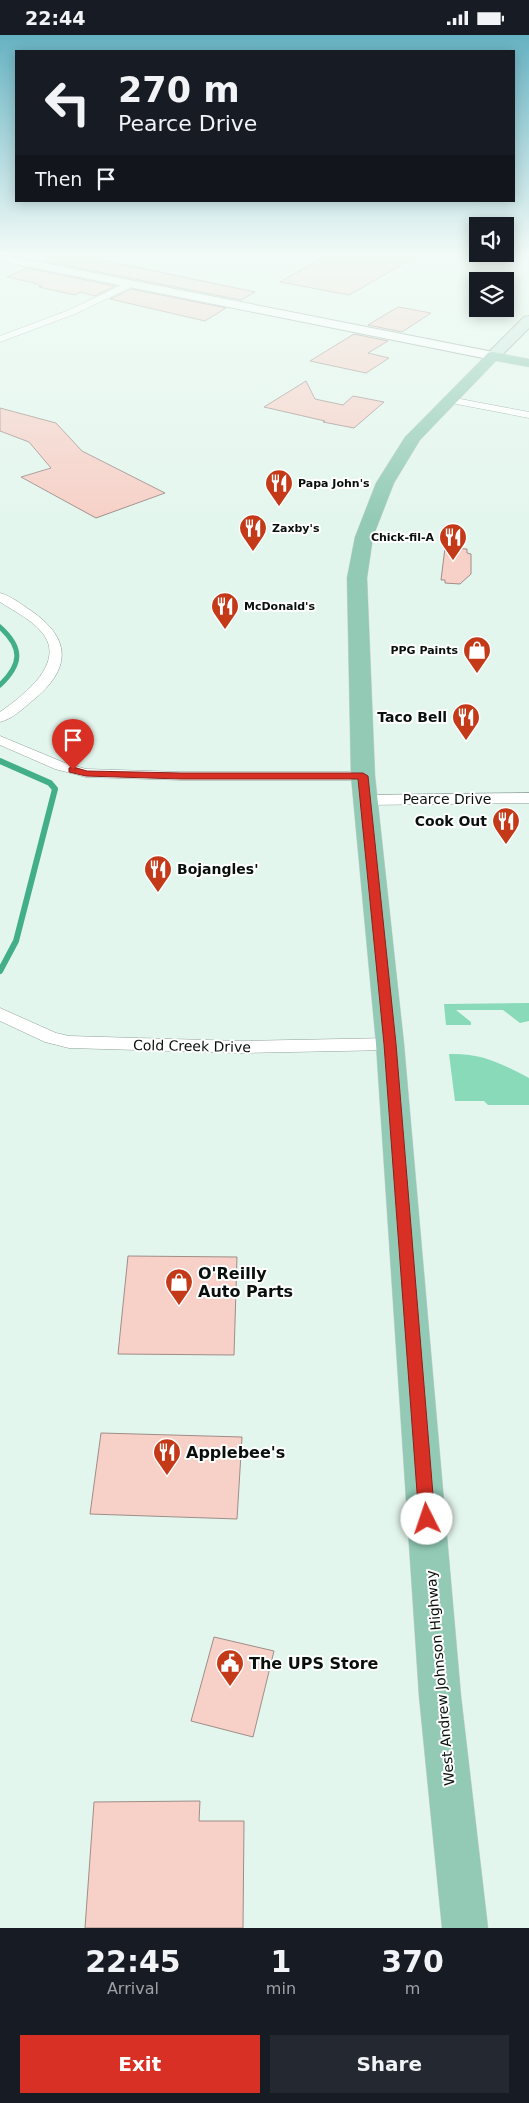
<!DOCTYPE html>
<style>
:root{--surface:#171b24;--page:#242831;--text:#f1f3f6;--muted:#9ea1a6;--accent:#d93025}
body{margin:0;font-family:"DejaVu Sans",sans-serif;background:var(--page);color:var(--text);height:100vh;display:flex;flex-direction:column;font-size:19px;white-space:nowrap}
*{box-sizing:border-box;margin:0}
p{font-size:16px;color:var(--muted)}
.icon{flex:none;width:28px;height:28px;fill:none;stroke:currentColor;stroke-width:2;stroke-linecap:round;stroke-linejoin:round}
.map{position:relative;height:1893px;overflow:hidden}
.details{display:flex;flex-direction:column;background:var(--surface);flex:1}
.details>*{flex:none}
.top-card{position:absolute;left:15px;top:15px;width:500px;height:152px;border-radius:0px;box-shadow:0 2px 12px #0003;background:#171b24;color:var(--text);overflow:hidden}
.buttons{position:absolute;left:469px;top:182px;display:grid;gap:10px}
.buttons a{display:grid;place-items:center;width:45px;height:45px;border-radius:0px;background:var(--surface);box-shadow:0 2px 12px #0003;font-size:25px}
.pin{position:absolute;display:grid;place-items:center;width:42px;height:42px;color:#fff;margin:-51px -21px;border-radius:50% 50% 50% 0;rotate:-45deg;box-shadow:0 0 5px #0007}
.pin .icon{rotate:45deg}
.me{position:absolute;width:55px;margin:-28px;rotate:356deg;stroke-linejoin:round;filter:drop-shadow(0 0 4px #0008)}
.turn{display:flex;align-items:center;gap:18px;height:105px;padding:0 20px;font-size:22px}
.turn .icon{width:65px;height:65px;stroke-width:2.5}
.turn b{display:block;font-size:35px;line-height:42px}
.then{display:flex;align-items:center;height:48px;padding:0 20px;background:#0003;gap:10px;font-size:19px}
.eta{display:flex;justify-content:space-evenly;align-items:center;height:85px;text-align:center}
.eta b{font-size:30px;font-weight:600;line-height:35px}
.cta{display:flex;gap:10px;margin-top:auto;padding:10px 20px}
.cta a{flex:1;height:58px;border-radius:0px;background:var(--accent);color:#fff;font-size:20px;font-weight:600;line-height:58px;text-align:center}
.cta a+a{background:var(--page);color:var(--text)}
.status{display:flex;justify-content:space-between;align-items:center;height:35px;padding:0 25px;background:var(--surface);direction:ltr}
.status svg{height:14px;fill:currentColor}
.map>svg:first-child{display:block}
.green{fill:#88dab9}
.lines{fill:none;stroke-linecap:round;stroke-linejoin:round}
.stream-far1{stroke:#43af8a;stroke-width:5}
.stream{stroke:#43af8a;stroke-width:6}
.building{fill:#f7d0c7;stroke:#9f8d88}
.minor-casing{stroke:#90a29a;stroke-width:1}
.tertiary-casing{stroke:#90a29a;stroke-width:2}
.secondary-casing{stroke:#90a29a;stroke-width:2}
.primary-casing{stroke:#d3d4d3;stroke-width:1}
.minor{fill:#fff;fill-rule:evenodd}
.tertiary{fill:#fff;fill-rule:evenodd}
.secondary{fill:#c9e5db;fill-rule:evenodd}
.primary{fill:#92cab6;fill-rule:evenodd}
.route{fill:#d93025;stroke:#8d1f18}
.labels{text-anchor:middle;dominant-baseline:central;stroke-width:4;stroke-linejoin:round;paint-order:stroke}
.far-poi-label{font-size:11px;font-weight:bold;fill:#080f0c;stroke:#fff;text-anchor:start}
.poi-label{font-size:14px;font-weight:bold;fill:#080f0c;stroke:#fff;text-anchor:end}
.street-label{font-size:14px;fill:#080f0c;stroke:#fff}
.near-poi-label{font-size:16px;font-weight:bold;fill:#080f0c;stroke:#fff;text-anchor:start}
</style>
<div class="status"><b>22:44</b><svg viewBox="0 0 49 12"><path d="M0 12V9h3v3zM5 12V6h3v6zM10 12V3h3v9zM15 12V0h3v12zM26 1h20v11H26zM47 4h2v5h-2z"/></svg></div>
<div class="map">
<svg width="529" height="1893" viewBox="0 0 529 1893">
<rect width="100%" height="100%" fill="#e3f6ed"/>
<!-- green -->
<path class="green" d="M 529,968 L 529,986 L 520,988 L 503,975 L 456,975 L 471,987 L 471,990 L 446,990 L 444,969 Z
M 449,1019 C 482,1018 500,1028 529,1043 L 529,1070 L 488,1070 L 484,1066 L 455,1066 Z"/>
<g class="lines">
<!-- stream-far1 -->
<path class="stream-far1" d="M 0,592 C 23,613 22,629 0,650"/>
<!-- stream -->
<path class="stream" d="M 0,726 L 50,748 L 55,754 L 16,906 L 0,936"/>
</g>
<!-- building -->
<path class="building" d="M 54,221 L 83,221 L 255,257 L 241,265 L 43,226 Z
M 326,221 L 417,221 L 349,260 L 280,247 Z
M 27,233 L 115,251 L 95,261 L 81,257 L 75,260 L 39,252 L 41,251 L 34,248 L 7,242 Z
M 131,254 L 226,273 L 205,286 L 110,264 Z
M 398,272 L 431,278 L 402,297 L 368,290 Z
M 354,299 L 388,306 L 368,318 L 389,323 L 366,338 L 310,326 Z
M 306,346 L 315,364 L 343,370 L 353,361 L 384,367 L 354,393 L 323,387 L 325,386 L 264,372 Z
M 0,373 L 56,388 L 82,416 L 165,458 L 96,483 L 21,442 L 51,433 L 29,407 L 0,396 Z
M 445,513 L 467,514 L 467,518 L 471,519 L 471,539 L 460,549 L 445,548 L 445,545 L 441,545 Z
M 128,1221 L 237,1222 L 234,1320 L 118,1319 Z
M 101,1398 L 242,1402 L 237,1484 L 90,1479 Z
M 214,1602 L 274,1616 L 253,1702 L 191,1686 Z
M 200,1766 L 199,1786 L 244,1786 L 243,1893 L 85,1893 L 94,1767 Z"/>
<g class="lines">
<!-- minor casing -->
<g class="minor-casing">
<path id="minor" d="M 128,247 L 132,250 L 131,252 L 75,279 L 0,307 L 0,301 L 69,275 Z
M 450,362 L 529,377 L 529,383 L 446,367 L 446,363 Z
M 0,558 C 11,561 21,569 30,575 C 73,604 71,635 32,666 C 23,674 12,684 0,687 L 0,677 C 21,662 65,630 44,600 C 34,586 14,576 0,567 Z
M 0,701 L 65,728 L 86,734 L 181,737 L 363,737 L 368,738 L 370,741 L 368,744 L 363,745 L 181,745 L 86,742 L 55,734 L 0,710 Z
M 529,758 L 529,768 L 365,770 L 360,768 L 357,765 L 360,762 L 365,760 Z
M 0,973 L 56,998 L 69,1001 L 241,1006 L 390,1003 L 396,1005 L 399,1009 L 396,1013 L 390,1015 L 241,1018 L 69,1013 L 45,1007 L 0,986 Z"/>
</g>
<!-- tertiary casing -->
<g class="tertiary-casing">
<path id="tertiary" d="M 0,221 L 8,221 L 493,317 L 499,321 L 493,325 L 0,226 Z"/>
</g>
<!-- secondary casing -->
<g class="secondary-casing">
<path id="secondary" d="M 529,281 L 529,293 L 498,324 L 488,324 L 486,321 L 488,318 L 524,282 Z"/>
</g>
<!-- primary casing -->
<g class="primary-casing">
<path id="primary" d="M 493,317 L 529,324 L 529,332 L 496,326 L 420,405 L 394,448 L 373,502 L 367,543 L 375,741 L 404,1009 L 461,1661 L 488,1893 L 442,1893 L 419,1661 L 376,1009 L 351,741 L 347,543 L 355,502 L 376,448 L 405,402 L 488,318 Z"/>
</g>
<!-- minor -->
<use href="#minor" class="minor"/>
<!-- tertiary -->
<use href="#tertiary" class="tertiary"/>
<!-- secondary -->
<use href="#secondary" class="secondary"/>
<!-- primary -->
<use href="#primary" class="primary"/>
</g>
<!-- sky -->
<linearGradient id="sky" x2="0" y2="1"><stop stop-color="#66b2c2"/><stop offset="0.45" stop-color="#f2fbf7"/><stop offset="1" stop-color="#f2fbf7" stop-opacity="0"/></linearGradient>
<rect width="529" height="487" fill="url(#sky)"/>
<!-- route -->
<path class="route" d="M 73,732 L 87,736 L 181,738 L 363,738 L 368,741 L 396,1009 L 435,1484 L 432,1489 L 427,1491 L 421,1489 L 419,1484 L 384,1009 L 358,744 L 181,744 L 86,741 L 69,737 L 69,733 Z"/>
<!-- icons -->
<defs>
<g id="restaurant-pin" transform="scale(1.4375)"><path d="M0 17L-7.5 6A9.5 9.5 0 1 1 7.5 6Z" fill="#c43a19" stroke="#fff"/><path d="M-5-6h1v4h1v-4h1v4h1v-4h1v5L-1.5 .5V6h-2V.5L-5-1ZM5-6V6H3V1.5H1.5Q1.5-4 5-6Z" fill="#fff"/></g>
<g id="shop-pin" transform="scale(1.4375)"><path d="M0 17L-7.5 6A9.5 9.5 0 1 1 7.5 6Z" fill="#c43a19" stroke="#fff"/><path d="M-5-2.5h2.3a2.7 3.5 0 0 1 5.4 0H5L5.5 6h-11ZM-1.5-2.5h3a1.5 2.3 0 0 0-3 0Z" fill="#fff"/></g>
<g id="civic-pin" transform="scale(1.4375)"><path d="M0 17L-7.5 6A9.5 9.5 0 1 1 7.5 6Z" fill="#c43a19" stroke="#fff"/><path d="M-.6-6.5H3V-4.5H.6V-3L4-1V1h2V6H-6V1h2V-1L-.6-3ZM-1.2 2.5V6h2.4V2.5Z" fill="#fff"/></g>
</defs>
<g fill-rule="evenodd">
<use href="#restaurant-pin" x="279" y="448"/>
<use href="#restaurant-pin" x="253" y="493"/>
<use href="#restaurant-pin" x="453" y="502"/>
<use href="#restaurant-pin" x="225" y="571"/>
<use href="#shop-pin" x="477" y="615"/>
<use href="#restaurant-pin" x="466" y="682"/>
<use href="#restaurant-pin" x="506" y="786"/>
<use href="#restaurant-pin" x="158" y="834"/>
<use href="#shop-pin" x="179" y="1247"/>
<use href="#restaurant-pin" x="167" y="1417"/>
<use href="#civic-pin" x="230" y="1628"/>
</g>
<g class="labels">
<!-- far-poi labels -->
<g class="far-poi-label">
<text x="298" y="448">Papa John's</text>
<text x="272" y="493">Zaxby's</text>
<text x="434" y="502" text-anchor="end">Chick-fil-A</text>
<text x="244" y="571">McDonald's</text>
<text x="458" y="615" text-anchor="end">PPG Paints</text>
</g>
<!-- poi labels -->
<g class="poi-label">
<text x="447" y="682">Taco Bell</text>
<text x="487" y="786">Cook Out</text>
<text x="177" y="834" text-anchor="start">Bojangles'</text>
</g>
<!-- street labels -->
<g class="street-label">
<text x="447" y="764">Pearce Drive</text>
<text transform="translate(192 1011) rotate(1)">Cold Creek Drive</text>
<text transform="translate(440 1643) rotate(-95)">West Andrew Johnson Highway</text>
</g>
<!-- near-poi labels -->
<g class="near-poi-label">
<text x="198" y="1238">O'Reilly<tspan x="198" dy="18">Auto Parts</tspan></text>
<text x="186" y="1417">Applebee's</text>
<text x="249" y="1628">The UPS Store</text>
</g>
</g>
</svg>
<div class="buttons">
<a><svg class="icon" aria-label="sound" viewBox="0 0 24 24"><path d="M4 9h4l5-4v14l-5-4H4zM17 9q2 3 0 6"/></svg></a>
<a><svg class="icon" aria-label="layers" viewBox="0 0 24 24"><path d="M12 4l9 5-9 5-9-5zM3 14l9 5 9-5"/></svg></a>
</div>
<div class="pin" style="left:73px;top:735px;background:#d93025"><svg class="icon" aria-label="arrive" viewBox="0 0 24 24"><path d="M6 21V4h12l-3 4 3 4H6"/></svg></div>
<svg class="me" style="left:427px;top:1484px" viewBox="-20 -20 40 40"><circle r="19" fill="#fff"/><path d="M0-13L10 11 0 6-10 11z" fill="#d93025"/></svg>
<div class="top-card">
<div class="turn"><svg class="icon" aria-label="left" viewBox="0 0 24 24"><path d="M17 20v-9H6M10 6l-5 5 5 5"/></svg><div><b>270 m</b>Pearce Drive</div></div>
<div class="then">Then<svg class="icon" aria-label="arrive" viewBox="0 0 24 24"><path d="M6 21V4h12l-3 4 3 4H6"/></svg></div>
</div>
</div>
<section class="details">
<div class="eta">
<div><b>22:45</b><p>Arrival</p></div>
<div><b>1</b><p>min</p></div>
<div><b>370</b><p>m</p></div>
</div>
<div class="cta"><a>Exit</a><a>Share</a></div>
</section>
